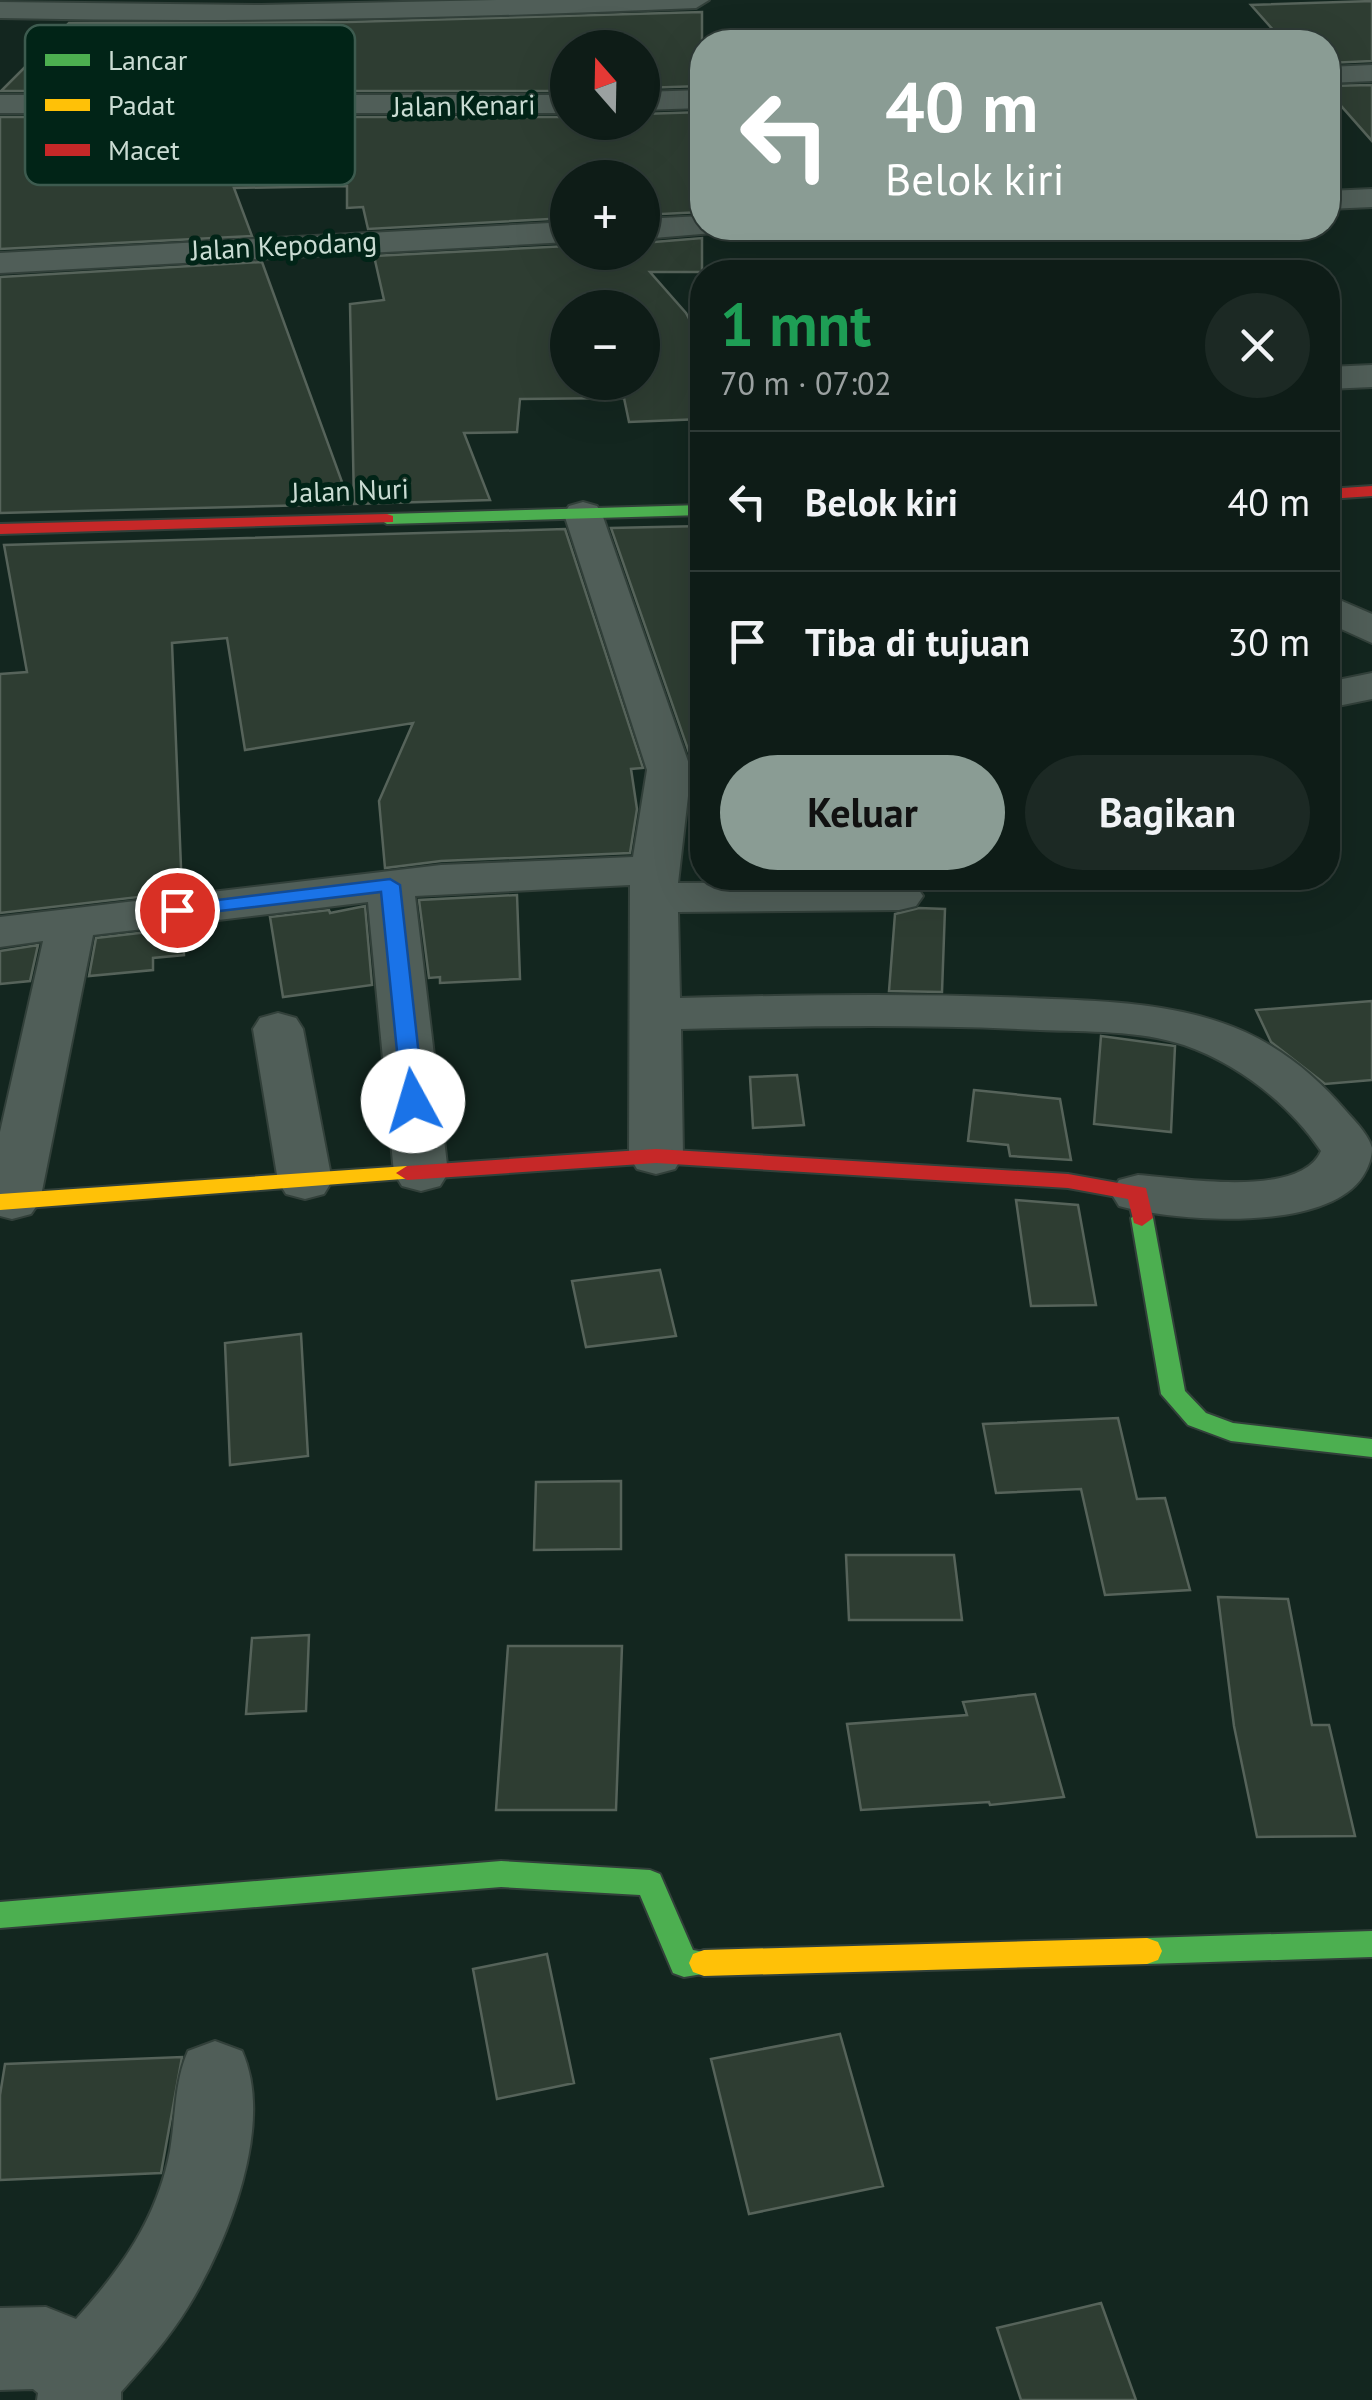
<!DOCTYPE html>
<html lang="id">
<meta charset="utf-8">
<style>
:root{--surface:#0e1c17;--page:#1c2924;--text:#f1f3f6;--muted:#9ba1a1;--line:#2e3a36;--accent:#8a9c94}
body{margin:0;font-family:"PT Sans",sans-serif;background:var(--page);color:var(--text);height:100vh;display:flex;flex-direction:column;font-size:38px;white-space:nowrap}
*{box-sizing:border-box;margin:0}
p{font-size:32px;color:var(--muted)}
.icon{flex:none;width:55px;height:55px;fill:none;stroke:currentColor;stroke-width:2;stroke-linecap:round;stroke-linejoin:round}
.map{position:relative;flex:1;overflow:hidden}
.details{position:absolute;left:690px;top:260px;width:650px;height:630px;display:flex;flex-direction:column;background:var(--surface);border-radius:40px;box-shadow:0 10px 40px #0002,0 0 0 2px var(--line)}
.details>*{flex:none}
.top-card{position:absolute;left:690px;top:30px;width:650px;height:210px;border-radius:40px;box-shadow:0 10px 40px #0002,0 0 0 2px var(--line);background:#8a9c94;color:#fff;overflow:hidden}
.needle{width:65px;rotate:340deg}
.buttons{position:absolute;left:550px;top:30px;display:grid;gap:20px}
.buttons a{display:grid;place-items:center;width:110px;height:110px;border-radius:50%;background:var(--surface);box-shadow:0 10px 40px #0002,0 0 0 2px var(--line);font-size:50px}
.pin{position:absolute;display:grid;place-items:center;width:85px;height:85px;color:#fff;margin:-42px;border:5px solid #fff;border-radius:50%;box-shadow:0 2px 10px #0007}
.me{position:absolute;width:110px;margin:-55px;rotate:354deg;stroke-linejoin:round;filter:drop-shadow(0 0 8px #0008)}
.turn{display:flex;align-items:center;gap:35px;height:210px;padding:0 30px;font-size:45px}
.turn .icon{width:130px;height:130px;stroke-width:2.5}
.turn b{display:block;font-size:70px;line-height:85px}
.round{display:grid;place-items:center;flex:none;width:105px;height:105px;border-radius:52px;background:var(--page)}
.head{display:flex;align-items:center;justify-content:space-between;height:170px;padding:0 30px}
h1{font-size:60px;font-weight:700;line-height:75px;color:#1e9e55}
.button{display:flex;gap:20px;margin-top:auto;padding:20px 30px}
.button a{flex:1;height:115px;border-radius:60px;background:var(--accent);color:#111;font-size:40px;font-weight:700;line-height:115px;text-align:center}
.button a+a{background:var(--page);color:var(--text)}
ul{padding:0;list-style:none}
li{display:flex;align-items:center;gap:30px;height:140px;padding:0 30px;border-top:2px solid var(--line)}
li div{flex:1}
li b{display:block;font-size:38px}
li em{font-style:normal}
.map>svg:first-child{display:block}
.building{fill:#2e3d32;stroke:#56635a;stroke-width:2.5;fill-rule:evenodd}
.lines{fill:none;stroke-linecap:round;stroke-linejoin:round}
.street-casing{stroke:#32403a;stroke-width:4}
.fast-casing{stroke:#32403a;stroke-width:4}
.slow-casing{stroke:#32403a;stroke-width:4}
.jam-casing{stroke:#32403a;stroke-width:4}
.street{fill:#505e58;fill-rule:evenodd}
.fast{fill:#4caf50;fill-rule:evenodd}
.slow{fill:#ffc107;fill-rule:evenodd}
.jam{fill:#c62828;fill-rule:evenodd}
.route{fill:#1a73e8;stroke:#114b97;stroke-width:2.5}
.labels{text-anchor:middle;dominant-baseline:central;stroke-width:10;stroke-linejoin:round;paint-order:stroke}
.far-street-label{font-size:28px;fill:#cadcd3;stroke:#012417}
.key{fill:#012417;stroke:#3d5b4f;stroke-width:2.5}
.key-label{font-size:28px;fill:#cadcd3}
</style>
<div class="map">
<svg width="1372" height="2400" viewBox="0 0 1372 2400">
<rect width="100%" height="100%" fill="#13261f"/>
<!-- building -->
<path class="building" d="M 1372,1 L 1372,61 L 1328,63 L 1328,42 L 1284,42 L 1251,5 Z
M 702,12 L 702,86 L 642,88 L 642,48 L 568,48 L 568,91 L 1,91 L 69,23 L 348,22 Z
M 1372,85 L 1372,141 L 1328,91 L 1328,86 Z
M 702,112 L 702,212 L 642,215 L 642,178 L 568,178 L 568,218 L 368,229 L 363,207 L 347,208 L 347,186 L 234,188 L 252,236 L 0,249 L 0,117 L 568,117 L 568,122 L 642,122 L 642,114 Z
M 702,238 L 702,272 L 650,272 L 686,313 L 702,343 L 702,419 L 629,422 L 624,398 L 520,399 L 517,432 L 464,433 L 490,500 L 354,504 L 350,304 L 384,300 L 374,256 L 568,246 L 568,252 L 642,252 L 642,243 ZM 568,308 L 642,308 L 642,382 L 568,382 Z
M 262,262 L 350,504 L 0,513 L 0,277 Z
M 702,526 L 702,763 L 693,764 L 611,528 Z
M 565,529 L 643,768 L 631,769 L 637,809 L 630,853 L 441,861 L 385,868 L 379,801 L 413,723 L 245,750 L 227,638 L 172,643 L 182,892 L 0,913 L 0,674 L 27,672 L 4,545 Z
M 517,895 L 520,979 L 440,983 L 440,977 L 429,978 L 419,900 Z
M 365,906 L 372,985 L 283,997 L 270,917 L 329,910 L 330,913 Z
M 919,908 L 945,909 L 942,992 L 889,991 L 895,914 Z
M 183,928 L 184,955 L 153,958 L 153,970 L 89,976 L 96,938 Z
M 38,945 L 30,981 L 0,984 L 0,951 Z
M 1372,1001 L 1372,1080 L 1325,1084 L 1271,1042 L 1256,1010 Z
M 1101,1036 L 1175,1046 L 1171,1132 L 1094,1124 Z
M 797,1075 L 804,1125 L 753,1128 L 750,1077 Z
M 974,1090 L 1060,1099 L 1071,1160 L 1010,1156 L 1008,1145 L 968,1141 Z
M 1016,1200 L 1078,1205 L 1096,1305 L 1031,1306 Z
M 660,1270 L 676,1336 L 586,1347 L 572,1281 Z
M 301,1334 L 308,1456 L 230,1465 L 225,1343 Z
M 1118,1418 L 1137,1499 L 1165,1498 L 1190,1590 L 1105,1595 L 1081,1489 L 996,1493 L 983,1424 Z
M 621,1481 L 621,1549 L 534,1550 L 536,1482 Z
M 846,1555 L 954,1555 L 962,1620 L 849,1620 Z
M 1218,1597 L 1288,1599 L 1312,1725 L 1329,1725 L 1355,1836 L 1257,1837 L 1234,1726 Z
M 309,1635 L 306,1711 L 246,1714 L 252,1638 Z
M 508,1646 L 622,1646 L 616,1810 L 496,1810 Z
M 1035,1694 L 1064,1797 L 990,1805 L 989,1802 L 861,1810 L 847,1724 L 967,1715 L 963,1702 Z
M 547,1954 L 574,2083 L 497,2099 L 473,1969 Z
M 840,2034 L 883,2186 L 749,2214 L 711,2059 Z
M 182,2057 L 161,2173 L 0,2180 L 0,2095 L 5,2064 Z
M 1101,2303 L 1136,2400 L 1021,2400 L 997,2328 Z"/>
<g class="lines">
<!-- street casing -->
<g class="street-casing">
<path id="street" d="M 496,0 L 709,0 L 696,8 C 464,18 232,23 0,18 L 0,2 L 261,5 Z
M 1372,65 L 1372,81 L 1328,83 L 1328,67 Z
M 702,90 L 702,108 L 642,110 L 642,92 Z
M 0,95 L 568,95 L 568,113 L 0,113 Z
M 1372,189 L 1372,207 L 1328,209 L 1328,191 Z
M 702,216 L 702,228 L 717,228 L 713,233 L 642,239 L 642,219 Z
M 568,222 L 568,242 L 0,273 L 0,253 Z
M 1372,365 L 1372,387 L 1328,389 L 1328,367 Z
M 583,502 L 597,506 L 602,514 L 691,770 L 678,883 L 899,882 L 916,886 L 923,896 L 916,906 L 899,910 L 678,912 L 680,998 C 796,995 913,993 1029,998 C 1101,1001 1178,1002 1245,1032 C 1284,1050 1318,1078 1346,1111 C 1354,1120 1369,1135 1372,1148 C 1372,1158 1368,1168 1363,1176 C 1327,1233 1176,1222 1119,1206 L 1111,1193 L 1119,1180 L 1138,1175 C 1182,1178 1300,1199 1321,1151 C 1289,1104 1239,1064 1184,1045 C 1139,1030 1087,1032 1040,1030 C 920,1024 800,1026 681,1029 L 683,1156 L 675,1169 L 656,1174 L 637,1169 L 629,1156 L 630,885 L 415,896 L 448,1173 L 440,1186 L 421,1191 L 402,1186 L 394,1173 L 368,902 L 93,935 L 40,1201 L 31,1214 L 12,1219 L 0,1216 L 0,1132 L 43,941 L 0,947 L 0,917 L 441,865 L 633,857 L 647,770 L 564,514 L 569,506 Z
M 1328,595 L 1372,614 L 1372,643 L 1328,623 Z
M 1372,673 L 1372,699 L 1328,708 L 1328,682 Z
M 278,1013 L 296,1018 L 303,1029 L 332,1181 L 324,1194 L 305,1199 L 286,1194 L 278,1181 L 253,1029 L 260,1018 Z
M 215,2041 L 242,2051 C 275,2124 228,2242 188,2307 C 169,2338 145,2365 121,2392 L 121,2400 L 37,2400 L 38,2393 L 33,2389 L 0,2390 L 0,2308 L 46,2307 L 76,2319 C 121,2269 157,2219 170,2151 C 176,2116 174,2083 188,2051 Z"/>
</g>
<!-- fast casing -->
<g class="fast-casing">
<path id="fast" d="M 702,505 L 702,515 L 387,524 L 379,519 L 387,514 Z
M 1142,1210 L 1153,1218 L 1185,1391 L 1206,1413 L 1233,1423 L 1372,1439 L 1372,1457 L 1231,1441 L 1188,1425 L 1161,1394 L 1131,1218 Z
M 501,1861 L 650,1870 L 660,1874 L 693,1950 L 715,1954 L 719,1963 L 715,1972 L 684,1977 L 673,1973 L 640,1895 L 501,1887 L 0,1928 L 0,1902 Z
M 1372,1931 L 1372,1957 L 1147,1964 L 1136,1960 L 1132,1951 L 1136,1942 L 1147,1938 Z"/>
</g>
<!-- slow casing -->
<g class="slow-casing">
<path id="slow" d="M 407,1166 L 418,1173 L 415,1178 L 0,1210 L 0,1194 Z
M 1147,1938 L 1158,1942 L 1162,1951 L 1158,1960 L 1147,1964 L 704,1976 L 693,1972 L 689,1963 L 693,1954 L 704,1950 Z"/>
</g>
<!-- jam casing -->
<g class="jam-casing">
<path id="jam" d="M 1372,486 L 1372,496 L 1328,499 L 1328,489 Z
M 387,514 L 393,516 L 393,522 L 0,534 L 0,524 Z
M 656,1149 L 1068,1174 L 1146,1188 L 1153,1218 L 1142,1226 L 1134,1223 L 1128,1199 L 1068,1188 L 656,1163 L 407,1180 L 396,1173 L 407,1166 Z"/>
</g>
<!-- street -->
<use href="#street" class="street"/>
<!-- fast -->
<use href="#fast" class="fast"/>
<!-- slow -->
<use href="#slow" class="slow"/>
<!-- jam -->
<use href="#jam" class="jam"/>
</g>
<!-- route -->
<path class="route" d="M 390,879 L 400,885 L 424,1101 L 413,1108 L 402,1101 L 381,892 L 177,916 L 167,910 L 177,905 Z"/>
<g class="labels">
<!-- far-street labels -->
<g class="far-street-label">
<text transform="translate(464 105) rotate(-1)">Jalan Kenari</text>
<text transform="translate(284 245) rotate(-3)">Jalan Kepodang</text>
<text transform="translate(350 490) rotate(-2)">Jalan Nuri</text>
</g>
</g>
<!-- legend -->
<rect x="25" y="25" width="330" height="160" rx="15" class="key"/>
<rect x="45" y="54" width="45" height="12" fill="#4caf50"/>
<rect x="45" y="99" width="45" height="12" fill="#ffc107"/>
<rect x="45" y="144" width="45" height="12" fill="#c62828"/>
<g class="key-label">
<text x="108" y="70">Lancar</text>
<text x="108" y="115">Padat</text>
<text x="108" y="160">Macet</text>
</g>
</svg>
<div class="buttons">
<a><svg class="needle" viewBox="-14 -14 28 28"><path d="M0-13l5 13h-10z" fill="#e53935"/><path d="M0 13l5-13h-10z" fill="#9ba1a1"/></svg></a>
<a>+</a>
<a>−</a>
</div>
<div class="pin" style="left:177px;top:910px;background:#d93025"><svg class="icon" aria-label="arrive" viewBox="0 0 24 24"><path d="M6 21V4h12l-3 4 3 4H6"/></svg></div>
<svg class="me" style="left:413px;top:1101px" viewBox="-20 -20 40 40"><circle r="19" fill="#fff"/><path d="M0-13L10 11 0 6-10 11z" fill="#1a73e8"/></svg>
<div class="top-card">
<div class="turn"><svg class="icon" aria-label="left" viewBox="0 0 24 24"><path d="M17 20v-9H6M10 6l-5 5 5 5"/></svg><div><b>40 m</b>Belok kiri</div></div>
</div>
<section class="details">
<div class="head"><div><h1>1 mnt</h1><p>70 m · 07:02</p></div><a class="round"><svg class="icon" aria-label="close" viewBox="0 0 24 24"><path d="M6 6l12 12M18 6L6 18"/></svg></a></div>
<ul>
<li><svg class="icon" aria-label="left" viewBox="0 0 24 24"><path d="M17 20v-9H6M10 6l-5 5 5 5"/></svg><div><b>Belok kiri</b></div><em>40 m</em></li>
<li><svg class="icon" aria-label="arrive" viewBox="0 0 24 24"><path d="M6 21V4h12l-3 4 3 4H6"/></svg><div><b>Tiba di tujuan</b></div><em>30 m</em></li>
</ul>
<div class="button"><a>Keluar</a><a>Bagikan</a></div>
</section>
</div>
